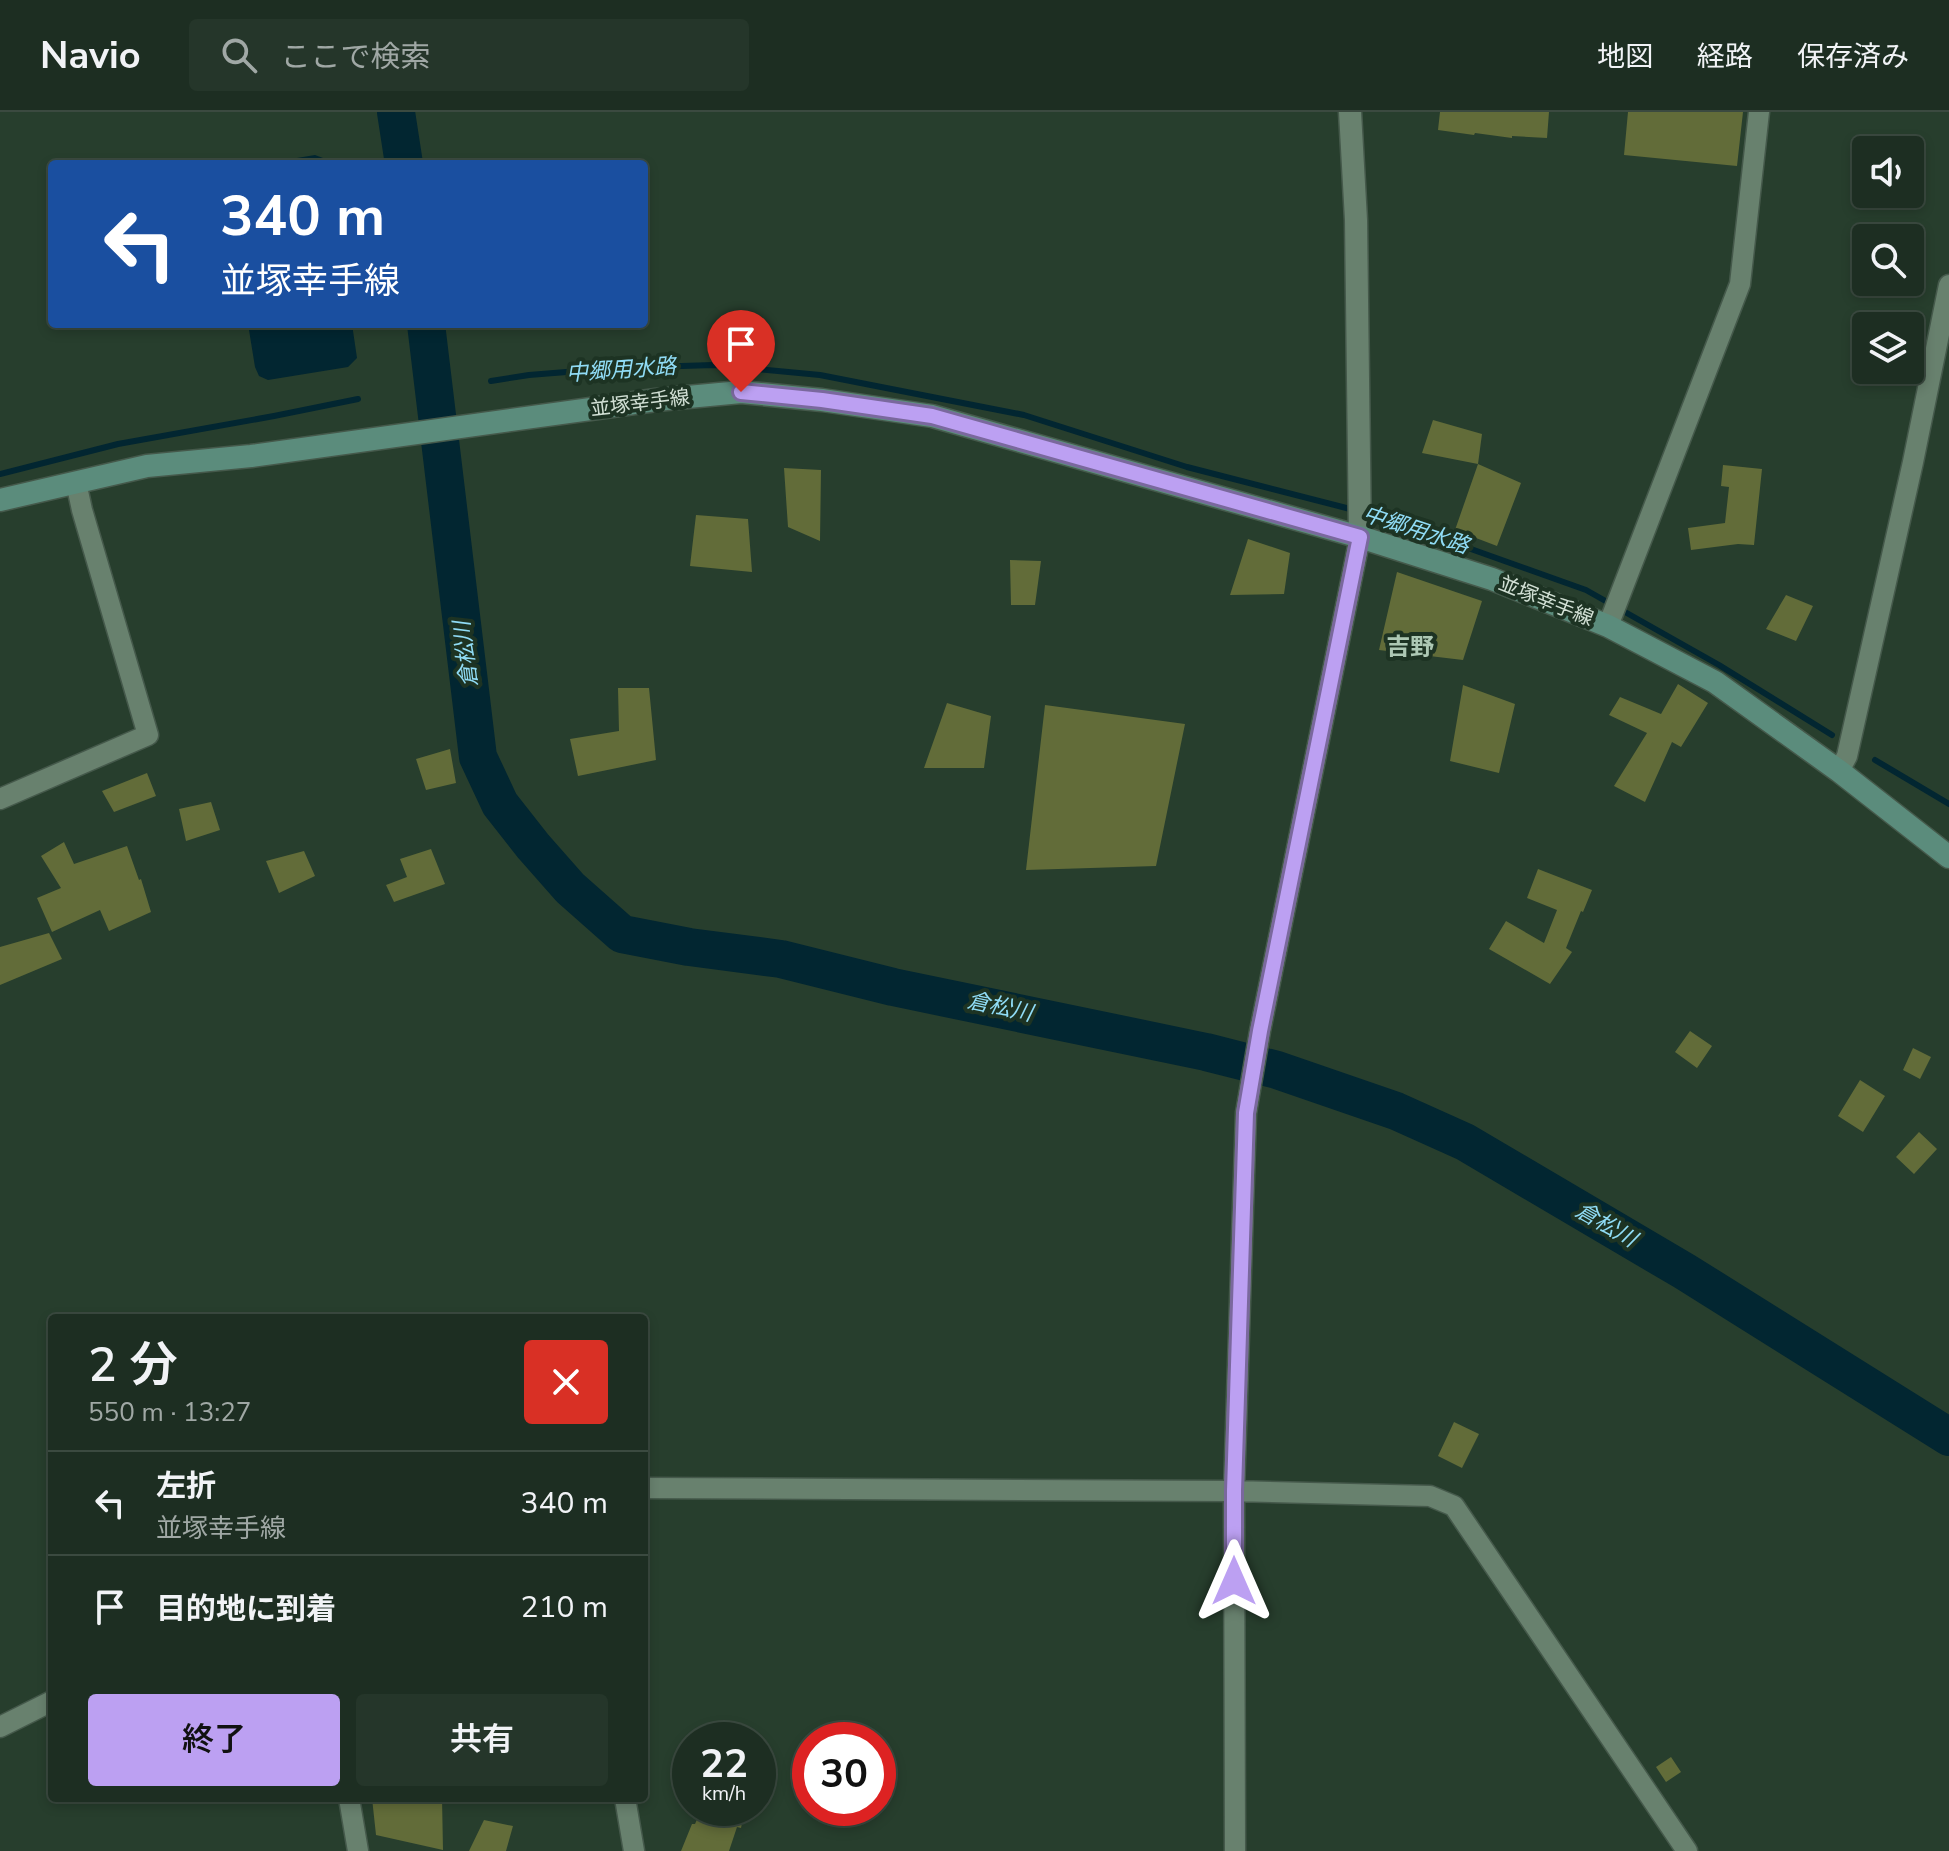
<!DOCTYPE html>
<html lang="ja">
<meta charset="utf-8">
<style>
:root{--surface:#1d2e22;--page:#25362a;--text:#f1f3f6;--muted:#a0a8a5;--line:#3b4a40;--accent:#bca0f2}
body{margin:0;font-family:"Nunito Sans","Noto Sans JP",sans-serif;background:var(--page);color:var(--text);height:100vh;display:flex;flex-direction:column;font-size:30px;white-space:nowrap}
*{box-sizing:border-box;margin:0}
p{font-size:26px;color:var(--muted)}
.icon{flex:none;width:44px;height:44px;fill:none;stroke:currentColor;stroke-width:2;stroke-linecap:round;stroke-linejoin:round}
.map{position:relative;flex:1;overflow:hidden}
.sheet{position:absolute;left:48px;top:1202px;width:600px;height:488px;display:flex;flex-direction:column;background:var(--surface);border-radius:8px;box-shadow:0 4px 12px #0003,0 0 0 2px var(--line)}
.sheet>*{flex:none}
.guide{position:absolute;left:48px;top:48px;width:600px;height:168px;border-radius:8px;box-shadow:0 4px 12px #0003,0 0 0 2px var(--line);background:#1a4fa0;color:#fff;overflow:hidden}
.tools{position:absolute;left:1852px;top:24px;display:grid;gap:16px}
.tools a{display:grid;place-items:center;width:72px;height:72px;border-radius:8px;background:var(--surface);box-shadow:0 4px 12px #0003,0 0 0 2px var(--line);font-size:40px}
.speed{position:absolute;left:672px;top:1610px;display:flex;gap:16px;font-size:40px;font-weight:700;text-align:center}
.speed>*{display:grid;place-content:center;width:104px;height:104px;border-radius:50%;background:var(--surface);box-shadow:0 4px 12px #0003,0 0 0 2px var(--line);line-height:1}
.speed small{font-size:20px;font-weight:400}
.speed .limit{border:12px solid #d22;background:#fff;color:#111}
.pin{position:absolute;display:grid;place-items:center;width:68px;height:68px;color:#fff;margin:-82px -34px;border-radius:50% 50% 50% 0;rotate:-45deg;box-shadow:0 0 8px #0007}
.pin .icon{rotate:45deg}
.me{position:absolute;width:88px;margin:-44px;rotate:0deg;stroke-linejoin:round;filter:drop-shadow(0 0 6px #0008)}
.turn{display:flex;align-items:center;gap:28px;height:168px;padding:0 40px;font-size:36px}
.turn .icon{width:104px;height:104px;stroke-width:2.5}
.turn b{display:block;font-size:56px;line-height:68px}
.round{display:grid;place-items:center;flex:none;width:84px;height:84px;border-radius:8px;background:var(--page)}
.summary{display:flex;align-items:center;justify-content:space-between;height:136px;padding:0 40px}
h1{font-size:48px;font-weight:600;line-height:60px}
.cta{display:flex;gap:16px;margin-top:auto;padding:16px 40px}
.cta a{flex:1;height:92px;border-radius:8px;background:var(--accent);color:#111;font-size:32px;font-weight:600;line-height:92px;text-align:center}
.cta a+a{background:var(--page);color:var(--text)}
ul{padding:0;list-style:none}
li{display:flex;align-items:center;gap:24px;height:104px;padding:0 40px;border-top:2px solid var(--line)}
li div{flex:1}
li b{display:block;font-size:30px}
li em{font-style:normal}
header{display:flex;align-items:center;gap:48px;box-sizing:border-box;height:112px;padding:0 40px;background:var(--surface);border-bottom:2px solid var(--line)}
header strong{font-size:38px}
nav{display:flex;gap:44px;margin-inline-start:auto;font-size:28px}
.search{width:560px;height:72px;background:var(--page);display:flex;align-items:center;gap:20px;box-sizing:border-box;padding:0 28px;border-radius:8px;color:var(--muted);font-size:30px}
.map>svg:first-child{display:block}
.water{fill:#022631}
.lines{fill:none;stroke-linecap:round;stroke-linejoin:round}
.stream{stroke:#022631;stroke-width:6}
.river{stroke:#022631;stroke-width:38}
.building{fill:#626c39}
.minor-casing{stroke:#45594b;stroke-width:23}
.tertiary-casing{stroke:#45594b;stroke-width:25}
.secondary-casing{stroke:#45594b;stroke-width:25}
.minor{stroke:#68816e;stroke-width:20}
.tertiary{stroke:#68816e;stroke-width:22}
.secondary{stroke:#5b8c7c;stroke-width:22}
.route-casing{stroke:#7a689d;stroke-width:20}
.route{stroke:#bca0f2;stroke-width:14}
.labels{text-anchor:middle;dominant-baseline:central;stroke-width:8;stroke-linejoin:round;paint-order:stroke}
.street-label{font-size:20px;fill:#d2e0d5;stroke:#1d3323}
.water-label{font-size:22px;font-style:italic;fill:#90dcf6;stroke:#1d3323}
.quarter-label{font-size:24px;font-weight:bold;fill:#adc8b4;stroke:#1d3323}
</style>
<header>
<strong>Navio</strong>
<div class="search"><svg class="icon" aria-label="search" viewBox="0 0 24 24"><circle cx="10" cy="10" r="6"/><path d="M15 15l6 6"/></svg>ここで検索</div>
<nav><a>地図</a><a>経路</a><a>保存済み</a></nav>
</header>
<div class="map">
<svg width="1949" height="1739" viewBox="0 0 1949 1739">
<rect width="100%" height="100%" fill="#273e2d"/>
<!-- water -->
<path class="water" d="M 315,43 L 323,46 L 325,52 L 261,52 Z
M 248,212 L 352,212 L 357,246 L 348,255 L 268,268 L 259,264 L 255,255 Z"/>
<g class="lines">
<!-- stream -->
<path class="stream" d="M 491,269 L 529,263 L 616,256 L 714,253 L 820,263 L 1024,303 L 1187,355 L 1354,398
M 0,362 L 118,332 L 274,304 L 358,287
M 1365,401 L 1384,406 L 1586,478 L 1719,553 L 1832,623
M 1875,648 L 1949,692"/>
<!-- river -->
<path class="river" d="M 396,0 L 404,52
M 426,212 L 478,645 L 500,692 L 533,734 L 570,776 L 622,822 L 689,835 L 781,847 L 893,875 L 1206,940 L 1277,958 L 1396,999 L 1465,1030 L 1684,1159 L 1949,1325"/>
</g>
<!-- building -->
<path class="building" d="M 1440,0 L 1549,0 L 1547,26 L 1512,24 L 1512,26 L 1475,21 L 1474,23 L 1438,18 Z
M 1628,0 L 1743,0 L 1737,54 L 1624,43 Z
M 1433,308 L 1482,322 L 1478,352 L 1422,341 Z
M 1478,352 L 1521,371 L 1497,434 L 1455,418 Z
M 1723,353 L 1762,357 L 1754,433 L 1738,432 L 1691,438 L 1688,416 L 1725,411 L 1729,375 L 1721,374 Z
M 784,356 L 821,358 L 820,429 L 788,415 Z
M 696,403 L 748,407 L 752,460 L 690,454 Z
M 1248,427 L 1290,441 L 1284,482 L 1230,483 Z
M 1010,448 L 1041,449 L 1035,493 L 1011,493 Z
M 1397,460 L 1482,489 L 1463,548 L 1379,538 Z
M 1786,483 L 1813,494 L 1796,529 L 1766,517 Z
M 1678,572 L 1708,591 L 1681,635 L 1672,630 L 1645,690 L 1614,674 L 1647,621 L 1609,603 L 1620,585 L 1661,602 Z
M 1463,573 L 1515,592 L 1499,661 L 1450,649 Z
M 618,576 L 649,576 L 656,648 L 578,664 L 570,627 L 619,619 Z
M 947,591 L 991,604 L 984,656 L 924,656 Z
M 1045,593 L 1185,612 L 1156,754 L 1026,758 Z
M 450,637 L 456,671 L 426,678 L 416,647 Z
M 147,661 L 156,684 L 114,700 L 102,679 Z
M 211,690 L 220,718 L 186,729 L 179,697 Z
M 64,730 L 74,752 L 127,734 L 139,768 L 141,767 L 151,800 L 109,819 L 100,798 L 52,820 L 37,786 L 61,776 L 41,744 Z
M 431,737 L 445,772 L 394,790 L 386,773 L 407,765 L 400,747 Z
M 304,739 L 315,764 L 279,781 L 266,749 Z
M 1538,757 L 1592,778 L 1583,800 L 1581,799 L 1566,836 L 1572,840 L 1550,872 L 1489,837 L 1506,809 L 1544,831 L 1557,798 L 1527,786 Z
M 49,821 L 62,847 L 0,873 L 0,835 Z
M 1690,919 L 1712,934 L 1697,956 L 1675,940 Z
M 1913,936 L 1931,945 L 1920,967 L 1903,958 Z
M 1860,968 L 1885,984 L 1863,1020 L 1838,1004 Z
M 1919,1020 L 1937,1037 L 1914,1062 L 1896,1045 Z
M 1454,1310 L 1479,1322 L 1462,1356 L 1438,1344 Z
M 1671,1645 L 1681,1660 L 1666,1670 L 1656,1655 Z
M 372,1686 L 442,1686 L 443,1738 L 376,1723 Z
M 702,1696 L 745,1696 L 741,1716 L 737,1715 L 729,1739 L 681,1739 L 692,1712 L 695,1712 Z
M 484,1708 L 513,1714 L 506,1739 L 469,1739 Z"/>
<g class="lines">
<!-- minor casing -->
<g class="minor-casing">
<path id="minor" d="M 1608,514 L 1740,172 L 1759,0
M 1839,659 L 1847,644 L 1913,350 L 1949,173
M 0,687 L 148,623 L 82,398 L 76,370
M 644,1376 L 1234,1379 L 1430,1384 L 1454,1394 L 1687,1739
M 0,1615 L 52,1589
M 349,1686 L 358,1739
M 625,1686 L 634,1739
M 1235,1739 L 1234,1379 L 1246,1001 L 1260,919 L 1360,425"/>
</g>
<!-- tertiary casing -->
<g class="tertiary-casing">
<path id="tertiary" d="M 1350,0 L 1356,108 L 1360,425"/>
</g>
<!-- secondary casing -->
<g class="secondary-casing">
<path id="secondary" d="M 0,388 L 147,354 L 251,344 L 656,288 L 741,280 L 822,288 L 932,304 L 1360,425 L 1492,467 L 1608,514 L 1715,570 L 1839,659 L 1949,745"/>
</g>
<!-- minor -->
<use href="#minor" class="minor"/>
<!-- tertiary -->
<use href="#tertiary" class="tertiary"/>
<!-- secondary -->
<use href="#secondary" class="secondary"/>
</g>
<g class="lines">
<!-- route casing -->
<g class="route-casing">
<path id="route" d="M 741,280 L 822,288 L 932,304 L 1360,425 L 1260,919 L 1246,1001 L 1234,1379 L 1234,1469"/>
</g>
<!-- route -->
<use href="#route" class="route"/>
</g>
<g class="labels">
<!-- street labels -->
<g class="street-label">
<text transform="translate(640 291) rotate(-7)">並塚幸手線</text>
<text transform="translate(1546 489) rotate(22)">並塚幸手線</text>
</g>
<!-- water labels -->
<g class="water-label">
<text transform="translate(621 258) rotate(-4)">中郷用水路</text>
<text transform="translate(1416 418) rotate(18)">中郷用水路</text>
<text transform="translate(466 542) rotate(-97)">倉松川</text>
<text transform="translate(1000 895) rotate(12)">倉松川</text>
<text transform="translate(1606 1113) rotate(30)">倉松川</text>
</g>
<!-- quarter labels -->
<g class="quarter-label">
<text x="1410" y="535">吉野</text>
</g>
</g>
</svg>
<div class="tools">
<a><svg class="icon" aria-label="sound" viewBox="0 0 24 24"><path d="M4 9h4l5-4v14l-5-4H4zM17 9q2 3 0 6"/></svg></a>
<a><svg class="icon" aria-label="search" viewBox="0 0 24 24"><circle cx="10" cy="10" r="6"/><path d="M15 15l6 6"/></svg></a>
<a><svg class="icon" aria-label="layers" viewBox="0 0 24 24"><path d="M12 4l9 5-9 5-9-5zM3 14l9 5 9-5"/></svg></a>
</div>
<div class="speed"><div>22<small>km/h</small></div><div class="limit">30</div></div>
<div class="pin" style="left:741px;top:280px;background:#d93025"><svg class="icon" aria-label="arrive" viewBox="0 0 24 24"><path d="M6 21V4h12l-3 4 3 4H6"/></svg></div>
<svg class="me" style="left:1234px;top:1469px" viewBox="-20 -20 40 40"><path d="M0-17L14 15 0 8-14 15z" fill="#bca0f2" stroke="#fff" stroke-width="4"/></svg>
<div class="guide">
<div class="turn"><svg class="icon" aria-label="left" viewBox="0 0 24 24"><path d="M17 20v-9H6M10 6l-5 5 5 5"/></svg><div><b>340 m</b>並塚幸手線</div></div>
</div>
<section class="sheet">
<div class="summary"><div><h1>2 分</h1><p>550 m · 13:27</p></div><a class="round" style="background:#d93025;color:#fff"><svg class="icon" aria-label="close" viewBox="0 0 24 24"><path d="M6 6l12 12M18 6L6 18"/></svg></a></div>
<ul>
<li><svg class="icon" aria-label="left" viewBox="0 0 24 24"><path d="M17 20v-9H6M10 6l-5 5 5 5"/></svg><div><b>左折</b><p>並塚幸手線</p></div><em>340 m</em></li>
<li><svg class="icon" aria-label="arrive" viewBox="0 0 24 24"><path d="M6 21V4h12l-3 4 3 4H6"/></svg><div><b>目的地に到着</b></div><em>210 m</em></li>
</ul>
<div class="cta"><a>終了</a><a>共有</a></div>
</section>
</div>
